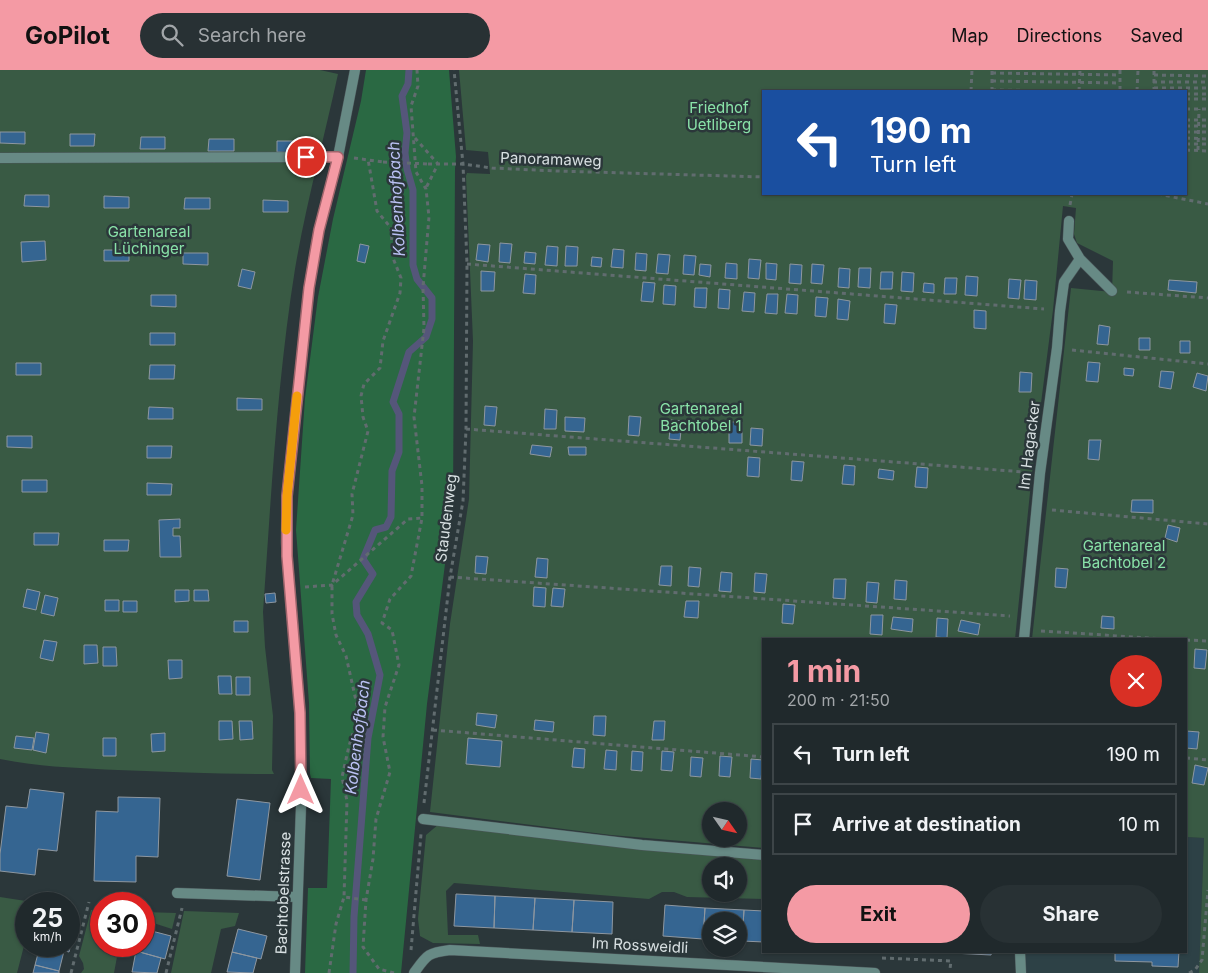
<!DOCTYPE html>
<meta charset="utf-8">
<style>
:root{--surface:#20292c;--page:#283134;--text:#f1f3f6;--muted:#a2a6a9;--line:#3d4548;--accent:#f49aa4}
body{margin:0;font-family:Inter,sans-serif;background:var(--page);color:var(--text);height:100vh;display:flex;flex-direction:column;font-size:19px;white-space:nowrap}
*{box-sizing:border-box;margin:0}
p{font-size:16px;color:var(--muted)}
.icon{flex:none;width:28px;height:28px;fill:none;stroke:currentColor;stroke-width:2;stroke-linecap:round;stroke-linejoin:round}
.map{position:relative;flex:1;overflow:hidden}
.panel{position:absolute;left:762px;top:568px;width:425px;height:315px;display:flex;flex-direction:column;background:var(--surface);border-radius:0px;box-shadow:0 1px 4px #0004,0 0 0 1px var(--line)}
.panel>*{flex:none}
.guide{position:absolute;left:762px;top:20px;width:425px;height:105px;border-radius:0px;box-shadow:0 1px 4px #0004,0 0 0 1px var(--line);background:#1a4fa0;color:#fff;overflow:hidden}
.needle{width:32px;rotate:124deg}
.buttons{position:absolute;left:702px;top:732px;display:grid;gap:10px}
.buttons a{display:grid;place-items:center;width:45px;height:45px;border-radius:50%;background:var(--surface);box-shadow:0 1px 4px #0004,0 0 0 1px var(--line);font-size:25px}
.speed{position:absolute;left:15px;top:822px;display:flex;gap:10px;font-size:25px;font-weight:700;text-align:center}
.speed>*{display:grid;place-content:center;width:65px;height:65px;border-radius:50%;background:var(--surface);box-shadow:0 1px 4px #0004,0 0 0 1px var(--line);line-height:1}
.speed small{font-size:12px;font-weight:400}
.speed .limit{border:8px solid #d22;background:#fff;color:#111}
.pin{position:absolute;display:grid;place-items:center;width:42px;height:42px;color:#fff;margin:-21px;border:2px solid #fff;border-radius:50%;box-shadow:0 1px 5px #0007}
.me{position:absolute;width:55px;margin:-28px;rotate:0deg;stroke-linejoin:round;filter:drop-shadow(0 0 4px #0008)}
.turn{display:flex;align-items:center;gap:18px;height:105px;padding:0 25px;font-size:22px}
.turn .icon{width:65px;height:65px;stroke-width:2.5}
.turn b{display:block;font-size:35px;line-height:42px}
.round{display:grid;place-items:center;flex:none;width:52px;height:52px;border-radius:26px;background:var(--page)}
.head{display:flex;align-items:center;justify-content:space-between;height:85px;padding:0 25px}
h1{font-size:30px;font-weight:700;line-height:38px;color:var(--accent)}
.button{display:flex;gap:10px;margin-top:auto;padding:10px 25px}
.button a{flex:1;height:58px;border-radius:30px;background:var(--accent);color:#111;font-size:20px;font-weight:700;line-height:58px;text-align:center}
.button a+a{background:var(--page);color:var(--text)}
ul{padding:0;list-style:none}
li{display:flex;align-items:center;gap:15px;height:62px;margin:0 10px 8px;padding:0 15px;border:2px solid var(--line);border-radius:0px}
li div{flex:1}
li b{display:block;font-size:19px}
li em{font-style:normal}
header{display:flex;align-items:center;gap:30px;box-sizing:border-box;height:70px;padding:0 25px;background:var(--accent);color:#111}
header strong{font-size:24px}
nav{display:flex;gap:28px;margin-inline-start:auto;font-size:18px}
.search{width:350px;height:45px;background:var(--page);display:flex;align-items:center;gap:12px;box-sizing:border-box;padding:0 18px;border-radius:28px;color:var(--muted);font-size:19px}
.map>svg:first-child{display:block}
.built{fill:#2d4146}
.green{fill:#395a44;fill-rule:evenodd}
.forest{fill:#2a6943}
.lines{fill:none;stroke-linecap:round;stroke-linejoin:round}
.stream{stroke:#55567a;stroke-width:7}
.building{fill:#356591;stroke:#8e97a0}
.lane-casing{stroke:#4a5558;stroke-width:11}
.street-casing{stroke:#4a5558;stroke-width:11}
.path{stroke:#616c6f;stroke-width:3;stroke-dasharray:4 4;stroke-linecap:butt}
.lane{stroke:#678a85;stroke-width:10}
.street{stroke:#678a85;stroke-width:10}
.path-bridge{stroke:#616c6f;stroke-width:3;stroke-dasharray:4 4;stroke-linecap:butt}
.route-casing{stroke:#9f646b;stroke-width:12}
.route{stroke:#f49aa4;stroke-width:9}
.slow{stroke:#f59e0b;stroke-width:9}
.labels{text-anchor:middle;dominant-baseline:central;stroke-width:5;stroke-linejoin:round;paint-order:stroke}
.park-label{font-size:15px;fill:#89e2a8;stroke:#2b373a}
.street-label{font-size:15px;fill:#d8e0e2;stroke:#2b373a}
.water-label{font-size:16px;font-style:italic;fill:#bbc1f4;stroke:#2b373a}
</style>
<header>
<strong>GoPilot</strong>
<div class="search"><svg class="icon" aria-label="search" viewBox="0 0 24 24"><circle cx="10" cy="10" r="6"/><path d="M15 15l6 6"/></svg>Search here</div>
<nav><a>Map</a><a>Directions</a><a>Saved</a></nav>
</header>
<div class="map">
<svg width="1208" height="903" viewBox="0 0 1208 903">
<rect width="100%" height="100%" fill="#2b373a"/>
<!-- built -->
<path class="built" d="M 1186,767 L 1204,768 L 1199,903 L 1026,903 L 1026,881 L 1186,881 Z"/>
<!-- green -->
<path class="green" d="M 0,0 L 320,0 L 338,4 C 324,69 306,134 295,199 C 277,312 271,428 263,542 L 265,577 L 273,646 L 272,700 L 274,704 C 222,704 170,702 118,700 C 78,698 39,697 0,689 Z
M 459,0 L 1208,0 L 1208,903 L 1199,903 L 1204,768 L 1186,767 L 1186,569 L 1032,569 L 1071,218 L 1112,222 L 1113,191 L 1077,173 L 1074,164 L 1076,138 L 1063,136 L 1053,240 L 1032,403 L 1015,569 L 764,569 L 764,778 L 611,765 L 430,742 L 450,554 L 469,429 L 473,271 L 466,106 L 467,103 L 490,104 L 488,82 L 466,80 ZM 764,21 L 1186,21 L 1186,124 L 764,124 ZM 711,741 L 739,741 L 739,769 L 711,769 Z
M 439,754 L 764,790 L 764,829 L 687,827 L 674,822 L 662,822 L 649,829 L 454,813 L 446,821 L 448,865 L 478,865 L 480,874 L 433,873 L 420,866 L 418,849 L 426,765 ZM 711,796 L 739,796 L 739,824 L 711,824 Z
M 0,827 L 45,834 L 26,834 L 26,868 L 17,903 L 0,903 Z
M 91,840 L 101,840 L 101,876 L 119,876 L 114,903 L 81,903 L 84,899 L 83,893 L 79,886 Z
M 184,841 L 239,843 L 235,856 L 221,859 L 211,903 L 171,903 Z
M 144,842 L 176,843 L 172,859 L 144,850 Z"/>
<!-- forest -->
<path class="forest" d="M 366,0 L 449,0 L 456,87 L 455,99 L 453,432 L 427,634 L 401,903 L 305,903 L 308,818 L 327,818 L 331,709 L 311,708 L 310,704 L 309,633 L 296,460 L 305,328 L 318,227 L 333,149 L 361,31 Z"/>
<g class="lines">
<!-- stream -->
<path class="stream" d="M 353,903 L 354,847 L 368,668 L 380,605 L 368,564 L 357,545 L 356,532 L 373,504 L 363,489 L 375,460 L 386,457 L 391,447 L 392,401 L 399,382 L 399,344 L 393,332 L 409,282 L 426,267 L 432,249 L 432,228 L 417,209 L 413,195 L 413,120 L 407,99 L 405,83 L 407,63 L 402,26 L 408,14 L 409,0"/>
</g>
<!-- building -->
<path class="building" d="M 0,62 L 25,62 L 25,74 L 0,73 Z
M 70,64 L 95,64 L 94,76 L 70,76 Z
M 141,67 L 165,67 L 165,79 L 140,79 Z
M 209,69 L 234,69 L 234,81 L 208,81 Z
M 277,71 L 302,71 L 302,83 L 277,82 Z
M 25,125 L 49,125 L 49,137 L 24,136 Z
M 104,126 L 129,127 L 129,138 L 104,138 Z
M 185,128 L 210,128 L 210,139 L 184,139 Z
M 263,130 L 288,131 L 288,142 L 263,142 Z
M 45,171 L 46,190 L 22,192 L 21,172 Z
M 500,173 L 512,174 L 510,193 L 499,192 Z
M 360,174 L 369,176 L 365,193 L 357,191 Z
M 478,174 L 490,175 L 488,192 L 476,190 Z
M 547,176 L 558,177 L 557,196 L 545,195 Z
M 566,176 L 578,177 L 577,196 L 565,196 Z
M 613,179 L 624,180 L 623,198 L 611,197 Z
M 104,180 L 129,180 L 129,191 L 104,191 Z
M 525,182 L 536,183 L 535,194 L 524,193 Z
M 183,183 L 208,183 L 208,195 L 183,194 Z
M 636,183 L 647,184 L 646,201 L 635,200 Z
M 658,184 L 670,185 L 668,204 L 656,203 Z
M 684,185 L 696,186 L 694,205 L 683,204 Z
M 592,187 L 602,188 L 601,197 L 591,196 Z
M 749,189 L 761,190 L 759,209 L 748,208 Z
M 726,193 L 737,194 L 737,209 L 725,208 Z
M 766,193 L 777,194 L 776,210 L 766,209 Z
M 700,194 L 711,195 L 710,207 L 699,205 Z
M 790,194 L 802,195 L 801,214 L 789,213 Z
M 812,194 L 824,195 L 822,214 L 811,213 Z
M 839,198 L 850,199 L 849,218 L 838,217 Z
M 859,198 L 871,198 L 870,218 L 858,217 Z
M 242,199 L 255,202 L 251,219 L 238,216 Z
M 481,201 L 495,202 L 494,221 L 481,221 Z
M 881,202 L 893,202 L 892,219 L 880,219 Z
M 902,202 L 914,203 L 913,222 L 901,221 Z
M 525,204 L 536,205 L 535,224 L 523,223 Z
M 966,206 L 978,207 L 977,226 L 965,225 Z
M 945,208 L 957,208 L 956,224 L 944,224 Z
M 1009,209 L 1021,210 L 1019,229 L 1008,228 Z
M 1025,210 L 1037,211 L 1036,230 L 1024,229 Z
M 1169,210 L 1197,212 L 1196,223 L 1168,220 Z
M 643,212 L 655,213 L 653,232 L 641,231 Z
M 924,213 L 934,214 L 934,223 L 923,222 Z
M 664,215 L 676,216 L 675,235 L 663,234 Z
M 695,218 L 707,218 L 706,238 L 694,237 Z
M 719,219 L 730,220 L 729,239 L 718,238 Z
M 744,222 L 755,223 L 754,242 L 742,241 Z
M 767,224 L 778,224 L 777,244 L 765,243 Z
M 787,224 L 798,225 L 797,244 L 785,243 Z
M 151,225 L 176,225 L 176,237 L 151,236 Z
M 816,227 L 828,228 L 826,247 L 815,246 Z
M 838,229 L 850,231 L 848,250 L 837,249 Z
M 885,234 L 897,235 L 895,254 L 884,253 Z
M 974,240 L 986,241 L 986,259 L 974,258 Z
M 1099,255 L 1110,257 L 1108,275 L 1097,274 Z
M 150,263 L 175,263 L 175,275 L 150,275 Z
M 1139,268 L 1150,268 L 1150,280 L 1139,280 Z
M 1180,271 L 1190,271 L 1190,283 L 1180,283 Z
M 1088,292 L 1100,293 L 1098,312 L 1086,311 Z
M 16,293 L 41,293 L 41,305 L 16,305 Z
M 150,295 L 175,295 L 174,309 L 149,309 Z
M 1124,298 L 1134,299 L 1133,306 L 1124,305 Z
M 1161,301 L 1174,302 L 1171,319 L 1159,317 Z
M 1020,302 L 1032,303 L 1031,322 L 1019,322 Z
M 1197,303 L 1208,306 L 1206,321 L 1193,317 Z
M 237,328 L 262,329 L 262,340 L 237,340 Z
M 485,336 L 497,337 L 495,356 L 484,355 Z
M 149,337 L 173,338 L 173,349 L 148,349 Z
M 545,339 L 557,340 L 556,359 L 544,359 Z
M 629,346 L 641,347 L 639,366 L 628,365 Z
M 565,347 L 585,348 L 584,362 L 565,361 Z
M 671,350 L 682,351 L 680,370 L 669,369 Z
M 729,352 L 742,352 L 742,373 L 729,373 Z
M 751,358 L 763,359 L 762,376 L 750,375 Z
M 7,366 L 32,366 L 32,378 L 7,377 Z
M 1089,370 L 1101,370 L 1099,390 L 1088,389 Z
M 532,375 L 552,377 L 550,387 L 530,384 Z
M 147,376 L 172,376 L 171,388 L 147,388 Z
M 568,377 L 586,377 L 586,385 L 569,385 Z
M 748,387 L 760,388 L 759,407 L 747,406 Z
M 792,391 L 804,392 L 802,411 L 791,410 Z
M 844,395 L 855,396 L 854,415 L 842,414 Z
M 917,397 L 928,398 L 927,418 L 915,417 Z
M 879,399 L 894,401 L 893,410 L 878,408 Z
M 22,410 L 47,410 L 47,422 L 22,422 Z
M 147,413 L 172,414 L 171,425 L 147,425 Z
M 1132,430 L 1153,430 L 1153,443 L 1131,442 Z
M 180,449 L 180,458 L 173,458 L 173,466 L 180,466 L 181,487 L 160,487 L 159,450 Z
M 1168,455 L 1180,458 L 1177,472 L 1165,468 Z
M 34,463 L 59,463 L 58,475 L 34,475 Z
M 104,470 L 129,470 L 128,481 L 104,481 Z
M 476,486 L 488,487 L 486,504 L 475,503 Z
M 537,488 L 548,489 L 547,508 L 535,507 Z
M 661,496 L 672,496 L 671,516 L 659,515 Z
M 689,497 L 701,498 L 699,517 L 688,516 Z
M 1056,498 L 1068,499 L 1066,518 L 1055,517 Z
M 721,502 L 732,503 L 731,522 L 719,521 Z
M 755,503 L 767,504 L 765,523 L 754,522 Z
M 834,509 L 846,509 L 845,529 L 833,528 Z
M 895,510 L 907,511 L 906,530 L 894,529 Z
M 867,512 L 879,513 L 877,533 L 866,532 Z
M 534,517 L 546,518 L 545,537 L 533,536 Z
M 553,518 L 565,519 L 563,537 L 551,536 Z
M 27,519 L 40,522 L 36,540 L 23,537 Z
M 175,520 L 189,520 L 189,531 L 175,532 Z
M 194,520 L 208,520 L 209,531 L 194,531 Z
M 275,523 L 276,532 L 266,533 L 265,524 Z
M 45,525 L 58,528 L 54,546 L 41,543 Z
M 105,530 L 119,530 L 119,541 L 105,541 Z
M 123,531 L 137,531 L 137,542 L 123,542 Z
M 686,531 L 699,531 L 698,548 L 684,547 Z
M 783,534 L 795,535 L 793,554 L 782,553 Z
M 871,545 L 883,545 L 882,565 L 870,564 Z
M 1102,546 L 1114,547 L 1114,559 L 1101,558 Z
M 893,547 L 913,549 L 912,562 L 891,559 Z
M 937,548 L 948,549 L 947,568 L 936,567 Z
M 961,550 L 980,554 L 978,565 L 958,561 Z
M 234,551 L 248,551 L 248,562 L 234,562 Z
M 44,570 L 57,572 L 53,591 L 40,588 Z
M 84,575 L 97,575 L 98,593 L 84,594 Z
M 103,577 L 116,577 L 117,596 L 103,596 Z
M 1195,579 L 1207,580 L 1205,599 L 1194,598 Z
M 168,590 L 182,590 L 182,608 L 169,609 Z
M 218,606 L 231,606 L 232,624 L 219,624 Z
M 236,607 L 250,607 L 250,625 L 236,625 Z
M 477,643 L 497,645 L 495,658 L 476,655 Z
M 594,646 L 606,646 L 605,666 L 593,665 Z
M 535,650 L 554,652 L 553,662 L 534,660 Z
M 219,651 L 232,651 L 233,669 L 219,670 Z
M 239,651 L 252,651 L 253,669 L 240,670 Z
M 654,651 L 665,651 L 664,670 L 652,670 Z
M 1186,661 L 1199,662 L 1197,679 L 1186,678 Z
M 36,662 L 49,664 L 46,683 L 33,680 Z
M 165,663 L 165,681 L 152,682 L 151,664 Z
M 16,666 L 34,668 L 32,680 L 14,678 Z
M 103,668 L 116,668 L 116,686 L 103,686 Z
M 468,668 L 502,671 L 500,697 L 466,694 Z
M 574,678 L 585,679 L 584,698 L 572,697 Z
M 606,680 L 617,681 L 616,700 L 604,699 Z
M 632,681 L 643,682 L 642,701 L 631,700 Z
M 662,681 L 674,682 L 672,701 L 661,700 Z
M 720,686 L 732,687 L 730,707 L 719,706 Z
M 691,687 L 703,688 L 701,707 L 690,706 Z
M 751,689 L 763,690 L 761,709 L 750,708 Z
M 1195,695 L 1208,698 L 1204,715 L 1192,713 Z
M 30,719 L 64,723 L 57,781 L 38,779 L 35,805 L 0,801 L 0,784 L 6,736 L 27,738 Z
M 118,727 L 160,728 L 158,787 L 136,786 L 136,812 L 94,811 L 96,741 L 118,742 Z
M 237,729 L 270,733 L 260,810 L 227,806 Z
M 456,824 L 495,826 L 494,858 L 454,856 Z
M 495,826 L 535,828 L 533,860 L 494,858 Z
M 535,828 L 574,830 L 572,862 L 533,860 Z
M 574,830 L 613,832 L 612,864 L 572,862 Z
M 665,835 L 705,838 L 703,869 L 663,866 Z
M 705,838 L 744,840 L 742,871 L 739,871 L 739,851 L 711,851 L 711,869 L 703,869 Z
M 744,840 L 764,841 L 764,872 L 742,871 Z
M 69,857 L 75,859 L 69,882 L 47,876 L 69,876 Z
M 144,859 L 171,866 L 165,889 L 136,881 L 138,876 L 144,876 Z
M 238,859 L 267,866 L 261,889 L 232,882 Z
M 40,876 L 47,876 L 64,881 L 59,901 L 35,895 Z
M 136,881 L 161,888 L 157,903 L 132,902 Z
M 952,881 L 992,881 L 991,885 L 952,883 Z
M 1115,881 L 1179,881 L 1178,897 L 1152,896 L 1152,892 L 1115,891 Z
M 232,882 L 257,888 L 253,903 L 227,902 Z
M 35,895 L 59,901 L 59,903 L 33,903 Z"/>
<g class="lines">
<!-- lane casing -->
<g class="lane-casing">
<path id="lane" d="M 0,88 L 338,87
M 1069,151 L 1068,169 L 1080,189 L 1112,221
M 1024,569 L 1040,403 L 1057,278 L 1060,241 L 1064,212 L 1080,189
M 423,749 L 642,775 L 764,785
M 177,823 L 297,827
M 1020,881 L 1021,903"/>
</g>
<!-- street casing -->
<g class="street-casing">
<path id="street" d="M 295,903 L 301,736 L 300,643 L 286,472 L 287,426 L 309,218 L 319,160 L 338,87 L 355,0
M 414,903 C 427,885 427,883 450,880 L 875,903"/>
</g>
<!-- path -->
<path class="path" d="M 1120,0 L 1120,21
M 992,3 L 1120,5
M 1154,5 L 1208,6
M 992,11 L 1120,13
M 1153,12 L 1208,12
M 1154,18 L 1208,18
M 992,20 L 1071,21
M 971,21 L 972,0
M 992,21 L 992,0
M 1079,21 L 1080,0
M 1137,21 L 1138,0
M 1154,21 L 1154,0
M 1186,24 L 1208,24
M 1186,29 L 1208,29
M 1186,39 L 1208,39
M 1186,50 L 1208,50
M 1186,56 L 1208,56
M 1186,62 L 1208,62
M 415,68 L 438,94 L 426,118
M 1186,68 L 1208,69
M 1186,74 L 1208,74
M 1186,80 L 1208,81
M 1198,80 L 1199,39
M 354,88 L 383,92
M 428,94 L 463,94 L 492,98 L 557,101 L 764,107
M 1158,124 L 1208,134
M 1070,135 L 1072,124
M 467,194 L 1044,239
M 1127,222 L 1208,228
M 1072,280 L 1208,294
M 466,359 L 1024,402
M 1052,440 L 1208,454
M 450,507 L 1010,546
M 305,517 L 332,515 L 408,449 L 422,448
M 1041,561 L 1165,569
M 1186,570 L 1208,571
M 433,660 L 764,687
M 1186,688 L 1208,690
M 424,733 L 450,507 L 463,431 L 466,359 L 467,194 L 463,94 L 454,0
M 366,830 L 344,827 L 347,731 L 342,707 L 349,676 L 359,644 L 346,586 L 336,565 L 332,544 L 332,515 L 353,445 L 352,424 L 368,361 L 363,347 L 361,326 L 364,314 L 380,298 L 383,271 L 400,223 L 401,208 L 393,188 L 391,158 L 377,141 L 368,89
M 411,880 L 421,764
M 882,888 L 951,891 L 950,899
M 71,903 L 89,832
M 166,903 L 182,838
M 329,903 L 336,854 L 344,827
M 394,903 L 379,899 L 363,877 L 366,830 L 373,789 L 376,749 L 390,702 L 383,667 L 385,637 L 399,595 L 392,560 L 382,553 L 390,529 L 411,506 L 422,448 L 422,416 L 414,347 L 424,258 L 423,217 L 429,147 L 426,119 L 416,102 L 411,36 L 418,16 L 417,0
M 1189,903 L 1195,900 L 1202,890 L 1208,820"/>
<!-- lane -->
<use href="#lane" class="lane"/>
<!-- street -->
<use href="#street" class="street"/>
<!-- path-bridge -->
<path class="path-bridge" d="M 383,92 L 428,94"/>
</g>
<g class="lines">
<!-- route casing -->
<g class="route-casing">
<path id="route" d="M 301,720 L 300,643 L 287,486 L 287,426 L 309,218 L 319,160 L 338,87 L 306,87"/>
</g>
<!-- route -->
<use href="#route" class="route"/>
<!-- slow -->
<path class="slow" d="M 286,460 L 287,426 L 297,326"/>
</g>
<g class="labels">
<!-- park labels -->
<g class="park-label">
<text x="719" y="37">Friedhof<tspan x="719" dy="17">Uetliberg</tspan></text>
<text x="149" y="161">Gartenareal<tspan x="149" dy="17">Lüchinger</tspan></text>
<text x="701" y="338">Gartenareal<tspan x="701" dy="17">Bachtobel 1</tspan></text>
<text x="1124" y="475">Gartenareal<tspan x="1124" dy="17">Bachtobel 2</tspan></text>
</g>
<!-- street labels -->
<g class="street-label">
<text transform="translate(551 89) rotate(2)">Panoramaweg</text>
<text transform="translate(1029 375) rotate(-83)">Im Hagacker</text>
<text transform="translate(446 448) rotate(-83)">Staudenweg</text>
<text transform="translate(283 823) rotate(-88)">Bachtobelstrasse</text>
<text transform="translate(640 875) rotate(3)">Im Rossweidli</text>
</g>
<!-- water labels -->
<g class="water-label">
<text transform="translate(396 129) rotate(-93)">Kolbenhofbach</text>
<text transform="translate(357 667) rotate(-83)">Kolbenhofbach</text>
</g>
</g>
</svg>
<div class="buttons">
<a><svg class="needle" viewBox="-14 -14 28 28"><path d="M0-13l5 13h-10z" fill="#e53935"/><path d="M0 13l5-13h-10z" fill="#a2a6a9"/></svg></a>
<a><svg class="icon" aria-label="sound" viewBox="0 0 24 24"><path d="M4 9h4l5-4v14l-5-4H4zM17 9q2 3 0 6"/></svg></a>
<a><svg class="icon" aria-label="layers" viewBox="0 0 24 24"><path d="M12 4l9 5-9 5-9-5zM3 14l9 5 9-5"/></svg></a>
</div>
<div class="speed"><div>25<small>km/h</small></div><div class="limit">30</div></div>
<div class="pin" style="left:306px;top:87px;background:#d93025"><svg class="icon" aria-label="arrive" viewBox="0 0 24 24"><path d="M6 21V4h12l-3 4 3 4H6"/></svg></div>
<svg class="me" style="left:301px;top:720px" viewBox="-20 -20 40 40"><path d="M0-17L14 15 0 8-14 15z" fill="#f49aa4" stroke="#fff" stroke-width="4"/></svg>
<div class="guide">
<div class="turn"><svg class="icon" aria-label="left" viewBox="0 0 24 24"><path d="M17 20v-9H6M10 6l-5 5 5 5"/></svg><div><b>190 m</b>Turn left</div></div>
</div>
<section class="panel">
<div class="head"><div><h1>1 min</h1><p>200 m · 21:50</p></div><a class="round" style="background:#d93025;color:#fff"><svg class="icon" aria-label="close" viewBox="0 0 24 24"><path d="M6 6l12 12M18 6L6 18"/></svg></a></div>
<ul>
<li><svg class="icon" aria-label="left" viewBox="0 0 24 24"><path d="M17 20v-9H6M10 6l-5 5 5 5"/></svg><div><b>Turn left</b></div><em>190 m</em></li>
<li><svg class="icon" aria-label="arrive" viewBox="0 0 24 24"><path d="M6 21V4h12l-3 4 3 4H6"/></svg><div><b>Arrive at destination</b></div><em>10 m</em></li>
</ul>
<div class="button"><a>Exit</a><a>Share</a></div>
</section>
</div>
